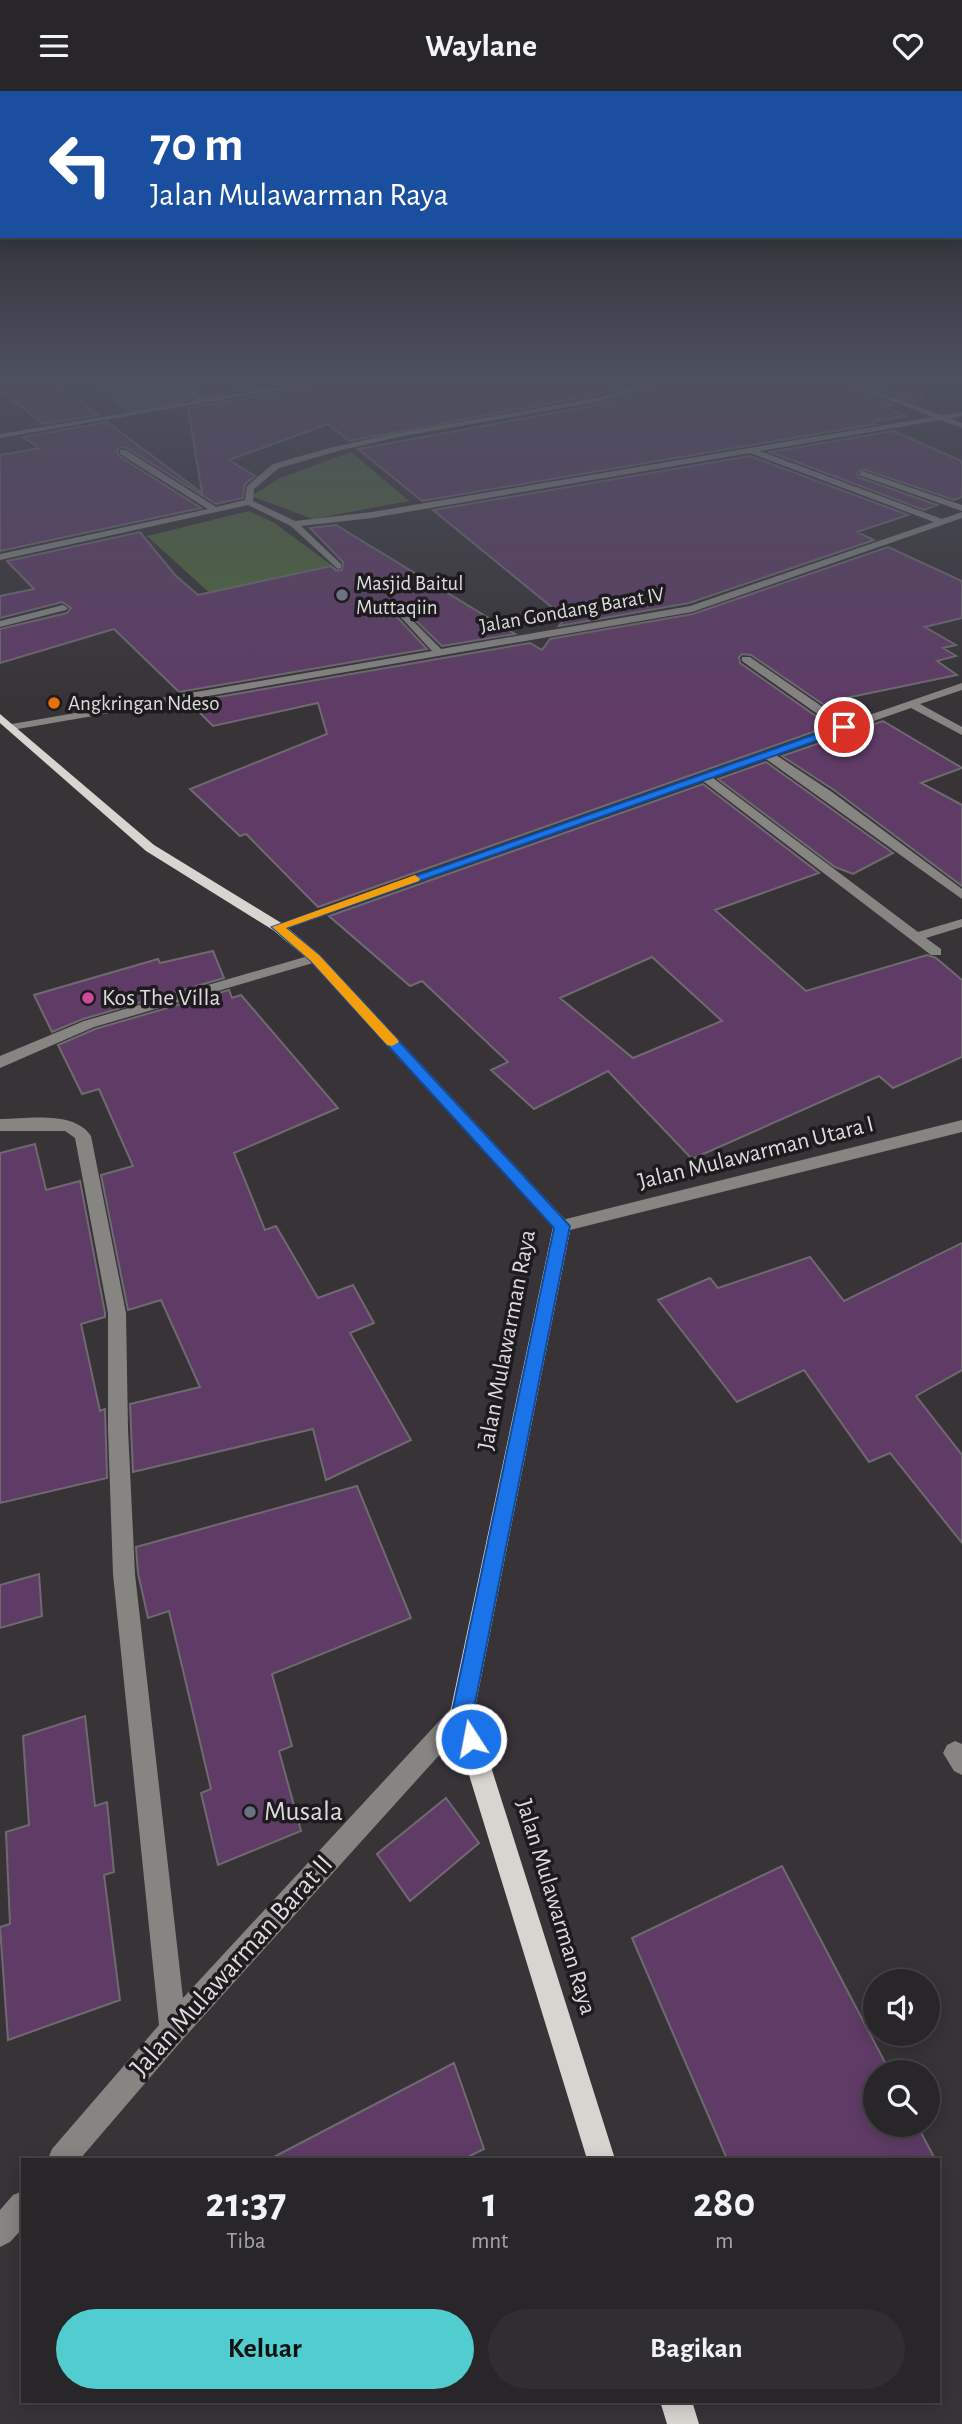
<!DOCTYPE html>
<html lang="id">
<style>
:root{--surface:#292629;--page:#312e31;--text:#f1f3f6;--muted:#a5a5a8;--line:#454346;--accent:#52cdcf}
body{margin:0;font-family:"Alegreya Sans",sans-serif;background:var(--page);color:var(--text);height:100vh;display:flex;flex-direction:column;font-size:26px;white-space:nowrap}
*{box-sizing:border-box;margin:0}
p{font-size:23px;color:var(--muted)}
.icon{flex:none;width:38px;height:38px;fill:none;stroke:currentColor;stroke-width:2;stroke-linecap:round;stroke-linejoin:round}
.map{position:relative;flex:1;overflow:hidden}
.drawer{position:absolute;left:21px;top:2067px;width:919px;height:245px;display:flex;flex-direction:column;background:var(--surface);border-radius:0px;box-shadow:0 4px 18px #0003,0 0 0 2px var(--line)}
.drawer>*{flex:none}
.top-card{position:absolute;left:0px;top:0px;width:962px;height:147px;box-shadow:0 4px 18px #0003,0 0 0 2px var(--line);background:#1a4fa0;color:#fff;overflow:hidden}
.controls{position:absolute;left:863px;top:1878px;display:grid;gap:14px}
.controls a{display:grid;place-items:center;width:77px;height:77px;border-radius:50%;background:var(--surface);box-shadow:0 4px 18px #0003,0 0 0 2px var(--line);font-size:35px}
.pin{position:absolute;display:grid;place-items:center;width:60px;height:60px;color:#fff;margin:-30px;border:4px solid #fff;border-radius:50%;box-shadow:0 2px 7px #0007}
.me{position:absolute;width:77px;margin:-38px;rotate:349deg;stroke-linejoin:round;filter:drop-shadow(0 0 5px #0008)}
.turn{display:flex;align-items:center;gap:24px;height:147px;padding:0 35px;font-size:32px}
.turn .icon{width:91px;height:91px;stroke-width:2.5}
.turn b{display:block;font-size:49px;line-height:60px}
.eta{display:flex;justify-content:space-evenly;align-items:center;height:119px;text-align:center}
.eta b{font-size:42px;font-weight:700;line-height:49px}
.cta{display:flex;gap:14px;margin-top:auto;padding:14px 35px}
.cta a{flex:1;height:80px;border-radius:42px;background:var(--accent);color:#111;font-size:28px;font-weight:700;line-height:80px;text-align:center}
.cta a+a{background:var(--page);color:var(--text)}
header{display:flex;justify-content:space-between;align-items:center;height:91px;padding:0 35px;background:var(--surface);font-size:32px;font-weight:700}
.map>svg:first-child{display:block}
.green{fill:#4e6839}
.building{fill:#5f3c66;stroke:#6e6a6f;stroke-width:2;fill-rule:evenodd}
.lines{fill:none;stroke-linecap:round;stroke-linejoin:round}
.minor{fill:#868582;fill-rule:evenodd}
.major{fill:#d8d5d0;fill-rule:evenodd}
.route{fill:#1a73e8;stroke:#114b97;stroke-width:2}
.slow{fill:#f59e0b}
.worship-dot{fill:#6b7280;stroke:#1d1b1d;stroke-width:2.5}
.food-dot{fill:#e8710a;stroke:#1d1b1d;stroke-width:2.5}
.hotel-dot{fill:#d1479c;stroke:#1d1b1d;stroke-width:2.5}
.labels{text-anchor:middle;dominant-baseline:central;stroke-width:7;stroke-linejoin:round;paint-order:stroke}
.far-poi-label{font-size:21px;fill:#dedbde;stroke:#1d1b1d;text-anchor:start}
.far-street-label{font-size:21px;fill:#dedbde;stroke:#1d1b1d}
.poi-label{font-size:24px;fill:#dedbde;stroke:#1d1b1d;text-anchor:start}
.street-label{font-size:24px;fill:#dedbde;stroke:#1d1b1d}
.near-poi-label{font-size:28px;fill:#dedbde;stroke:#1d1b1d;text-anchor:start}
.near-street-label{font-size:28px;fill:#dedbde;stroke:#1d1b1d}
</style>
<header><svg class="icon" aria-label="menu" viewBox="0 0 24 24"><path d="M4 6h16M4 12h16M4 18h16"/></svg>Waylane<svg class="icon" aria-label="heart" viewBox="0 0 24 24"><path d="M12 20l-8-8c-3-5 5-10 8-4 3-6 11-1 8 4z"/></svg></header>
<div class="map">
<svg width="962" height="2333" viewBox="0 0 962 2333">
<rect width="100%" height="100%" fill="#373337"/>
<!-- green -->
<path class="green" d="M 85,287 L 214,287 L 238,304 L 126,322 Z
M 351,361 L 409,410 L 313,428 L 251,405 L 280,387 Z
M 249,420 L 273,431 L 341,481 L 214,506 L 147,445 Z"/>
<!-- building -->
<path class="building" d="M 0,287 L 48,287 L 98,324 L 43,333 L 0,299 Z
M 183,287 L 317,287 L 206,305 Z
M 351,287 L 657,287 L 595,304 L 349,350 L 328,333 L 229,369 L 255,385 L 245,393 L 243,407 L 216,413 L 127,357 L 120,356 L 117,359 L 119,365 L 201,417 L 0,460 L 0,364 L 39,357 L 23,346 L 107,331 L 202,402 L 188,317 L 348,290 Z
M 679,287 L 830,287 L 894,314 L 883,315 L 904,325 L 871,331 L 876,333 L 422,410 L 358,358 L 597,314 Z
M 849,287 L 920,287 L 922,309 L 912,310 Z
M 893,340 L 962,370 L 962,406 L 954,409 L 863,378 L 857,382 L 858,386 L 937,414 L 924,419 L 770,361 Z
M 750,365 L 908,424 L 857,441 L 874,449 L 689,512 L 559,535 L 565,527 L 433,419 Z
M 336,434 L 515,543 L 442,555 L 401,515 L 395,519 L 394,523 L 427,558 L 179,601 L 114,538 L 0,572 L 0,538 L 67,522 L 71,517 L 62,511 L 0,527 L 0,505 L 34,498 L 7,470 L 140,441 L 175,484 L 198,504 L 331,475 L 336,480 L 342,479 L 343,471 L 310,437 Z
M 888,456 L 962,490 L 962,527 L 925,536 L 956,554 L 943,557 L 956,565 L 937,570 L 957,584 L 846,607 L 869,621 L 846,629 L 751,564 L 742,563 L 739,566 L 740,572 L 830,635 L 318,816 L 246,743 L 240,745 L 190,698 L 327,643 L 318,612 L 213,635 L 189,611 L 530,552 L 542,559 L 550,548 L 693,523 Z
M 883,630 L 962,677 L 921,692 L 962,714 L 962,795 L 834,699 L 782,665 Z
M 766,671 L 893,762 L 853,783 L 835,776 L 718,688 Z
M 703,693 L 819,782 L 715,819 L 806,900 L 927,864 L 936,867 L 962,889 L 962,966 L 893,997 L 879,985 L 692,1068 L 608,980 L 534,1018 L 491,979 L 508,971 L 422,890 L 410,895 L 329,825 ZM 652,866 L 722,930 L 633,967 L 560,907 Z
M 213,860 L 224,887 L 83,928 L 52,941 L 34,904 L 158,868 L 160,872 Z
M 229,899 L 232,907 L 241,904 L 338,1017 L 234,1062 L 265,1139 L 276,1135 L 318,1207 L 353,1194 L 374,1232 L 350,1242 L 411,1349 L 326,1389 L 313,1338 L 133,1381 L 130,1313 L 200,1296 L 161,1209 L 128,1219 L 101,1084 L 133,1075 L 99,998 L 82,1003 L 58,954 L 95,938 Z
M 35,1053 L 46,1099 L 80,1090 L 105,1222 L 105,1226 L 81,1233 L 100,1320 L 105,1318 L 107,1387 L 0,1412 L 0,1062 Z
M 962,1152 L 962,1279 L 916,1305 L 962,1364 L 962,1452 L 890,1362 L 869,1371 L 804,1279 L 737,1311 L 658,1209 L 710,1187 L 718,1197 L 810,1166 L 844,1210 Z
M 357,1395 L 411,1527 L 272,1583 L 292,1655 L 279,1660 L 301,1740 L 218,1774 L 201,1702 L 211,1698 L 169,1520 L 148,1527 L 138,1482 L 136,1456 Z
M 39,1483 L 42,1525 L 0,1537 L 0,1494 Z
M 85,1625 L 95,1715 L 107,1711 L 114,1781 L 104,1784 L 120,1909 L 8,1949 L 0,1836 L 10,1833 L 6,1741 L 29,1734 L 23,1645 Z
M 446,1707 L 479,1752 L 410,1810 L 377,1763 Z
M 782,1775 L 890,1981 L 875,1981 L 875,2034 L 917,2034 L 935,2068 L 727,2068 L 632,1847 Z
M 454,1972 L 484,2058 L 464,2068 L 270,2068 Z"/>
<g class="lines">
<!-- minor -->
<path class="minor" d="M 172,287 L 179,287 L 205,308 L 333,287 L 348,287 L 0,347 L 0,343 L 198,310 Z
M 666,287 L 676,287 L 597,311 L 398,346 L 338,360 L 279,377 L 254,398 L 253,410 L 295,430 L 372,421 L 932,326 L 833,287 L 842,287 L 941,324 L 962,321 L 962,325 L 949,327 L 962,332 L 962,337 L 940,329 L 760,360 L 942,428 L 962,421 L 962,427 L 692,521 L 12,639 L 6,636 L 12,633 L 432,560 L 398,523 L 396,521 L 401,518 L 441,558 L 690,515 L 934,431 L 750,362 L 372,427 L 301,435 L 341,473 L 341,477 L 338,478 L 291,435 L 248,414 L 0,469 L 0,463 L 208,418 L 120,363 L 120,359 L 126,359 L 216,416 L 245,409 L 247,395 L 273,373 L 333,356 L 398,342 L 596,307 Z
M 862,380 L 962,414 L 962,420 L 859,384 Z
M 63,514 L 68,517 L 66,519 L 0,536 L 0,530 Z
M 742,566 L 750,566 L 846,632 L 962,592 L 962,599 L 920,613 L 962,636 L 962,644 L 911,617 L 776,664 L 832,701 L 962,798 L 962,808 L 766,668 L 713,687 L 918,841 L 962,828 L 962,836 L 926,847 L 941,858 L 941,864 L 931,864 L 703,690 L 283,839 L 278,840 L 271,836 L 836,636 L 742,570 Z
M 315,863 L 320,864 L 320,870 L 94,936 L 0,977 L 0,965 L 84,930 Z
M 0,1028 C 27,1028 74,1019 91,1045 L 126,1222 L 128,1338 L 135,1483 L 183,1907 L 454,1614 L 462,1610 L 470,1614 L 474,1622 L 470,1630 L 183,1948 L 80,2068 L 48,2068 L 52,2058 L 159,1934 L 113,1483 L 108,1338 L 108,1222 L 75,1047 L 65,1040 L 0,1040 Z
M 962,1029 L 962,1041 L 562,1141 L 556,1140 L 553,1135 L 556,1130 L 562,1129 Z
M 955,1650 L 962,1653 L 962,1684 L 954,1680 L 943,1662 L 947,1654 Z
M 23,2100 L 23,2137 L 10,2151 L 0,2156 L 0,2119 L 13,2104 Z"/>
<!-- major -->
<path class="major" d="M 0,623 L 154,754 L 283,833 L 320,864 L 571,1135 L 474,1622 L 615,2068 L 587,2068 L 450,1622 L 553,1136 L 310,870 L 273,839 L 146,760 L 0,632 Z
M 660,2310 L 692,2310 L 699,2333 L 667,2333 Z"/>
</g>
<!-- sky -->
<linearGradient id="sky" x2="0" y2="1"><stop stop-color="#1e1c1e"/><stop offset="0.47" stop-color="#4d505e"/><stop offset="1" stop-color="#4d505e" stop-opacity="0"/></linearGradient>
<rect width="962" height="614" fill="url(#sky)"/>
<!-- route -->
<path class="route" d="M 844,633 L 849,636 L 847,639 L 286,837 L 319,864 L 570,1135 L 473,1622 L 481,1648 L 478,1655 L 471,1658 L 463,1655 L 452,1622 L 554,1137 L 311,870 L 272,836 Z"/>
<!-- slow -->
<path class="slow" d="M 415,784 L 420,788 L 419,790 L 286,837 L 319,864 L 397,948 L 399,951 L 392,955 L 387,954 L 311,870 L 272,836 Z"/>
<!-- markers -->
<g class="worship-dot">
<circle cx="342" cy="504" r="7"/>
<circle cx="250" cy="1721" r="7"/>
</g>
<circle class="food-dot" cx="54" cy="612" r="7"/>
<circle class="hotel-dot" cx="88" cy="907" r="7"/>
<g class="labels">
<!-- far-poi labels -->
<g class="far-poi-label">
<text x="356" y="492">Masjid Baitul<tspan x="356" dy="24">Muttaqiin</tspan></text>
<text x="68" y="612">Angkringan Ndeso</text>
</g>
<!-- far-street labels -->
<g class="far-street-label">
<text transform="translate(572 519) rotate(-10)">Jalan Gondang Barat IV</text>
</g>
<!-- poi labels -->
<g class="poi-label">
<text x="102" y="907">Kos The Villa</text>
</g>
<!-- street labels -->
<g class="street-label">
<text transform="translate(756 1062) rotate(-14)">Jalan Mulawarman Utara I</text>
<text transform="translate(507 1249) rotate(-79)">Jalan Mulawarman Raya</text>
<text transform="translate(556 1816) rotate(73)">Jalan Mulawarman Raya</text>
</g>
<!-- near-poi labels -->
<g class="near-poi-label">
<text x="264" y="1721">Musala</text>
</g>
<!-- near-street labels -->
<g class="near-street-label">
<text transform="translate(232 1875) rotate(-48)">Jalan Mulawarman Barat II</text>
</g>
</g>
</svg>
<div class="controls">
<a><svg class="icon" aria-label="sound" viewBox="0 0 24 24"><path d="M4 9h4l5-4v14l-5-4H4zM17 9q2 3 0 6"/></svg></a>
<a><svg class="icon" aria-label="search" viewBox="0 0 24 24"><circle cx="10" cy="10" r="6"/><path d="M15 15l6 6"/></svg></a>
</div>
<div class="pin" style="left:844px;top:636px;background:#d93025"><svg class="icon" aria-label="arrive" viewBox="0 0 24 24"><path d="M6 21V4h12l-3 4 3 4H6"/></svg></div>
<svg class="me" style="left:471px;top:1648px" viewBox="-20 -20 40 40"><circle r="17" fill="#1a73e8" stroke="#fff" stroke-width="3"/><path d="M0-11L8 9 0 5-8 9z" fill="#fff"/></svg>
<div class="top-card">
<div class="turn"><svg class="icon" aria-label="left" viewBox="0 0 24 24"><path d="M17 20v-9H6M10 6l-5 5 5 5"/></svg><div><b>70 m</b>Jalan Mulawarman Raya</div></div>
</div>
<section class="drawer">
<div class="eta">
<div><b>21:37</b><p>Tiba</p></div>
<div><b>1</b><p>mnt</p></div>
<div><b>280</b><p>m</p></div>
</div>
<div class="cta"><a>Keluar</a><a>Bagikan</a></div>
</section>
</div>
